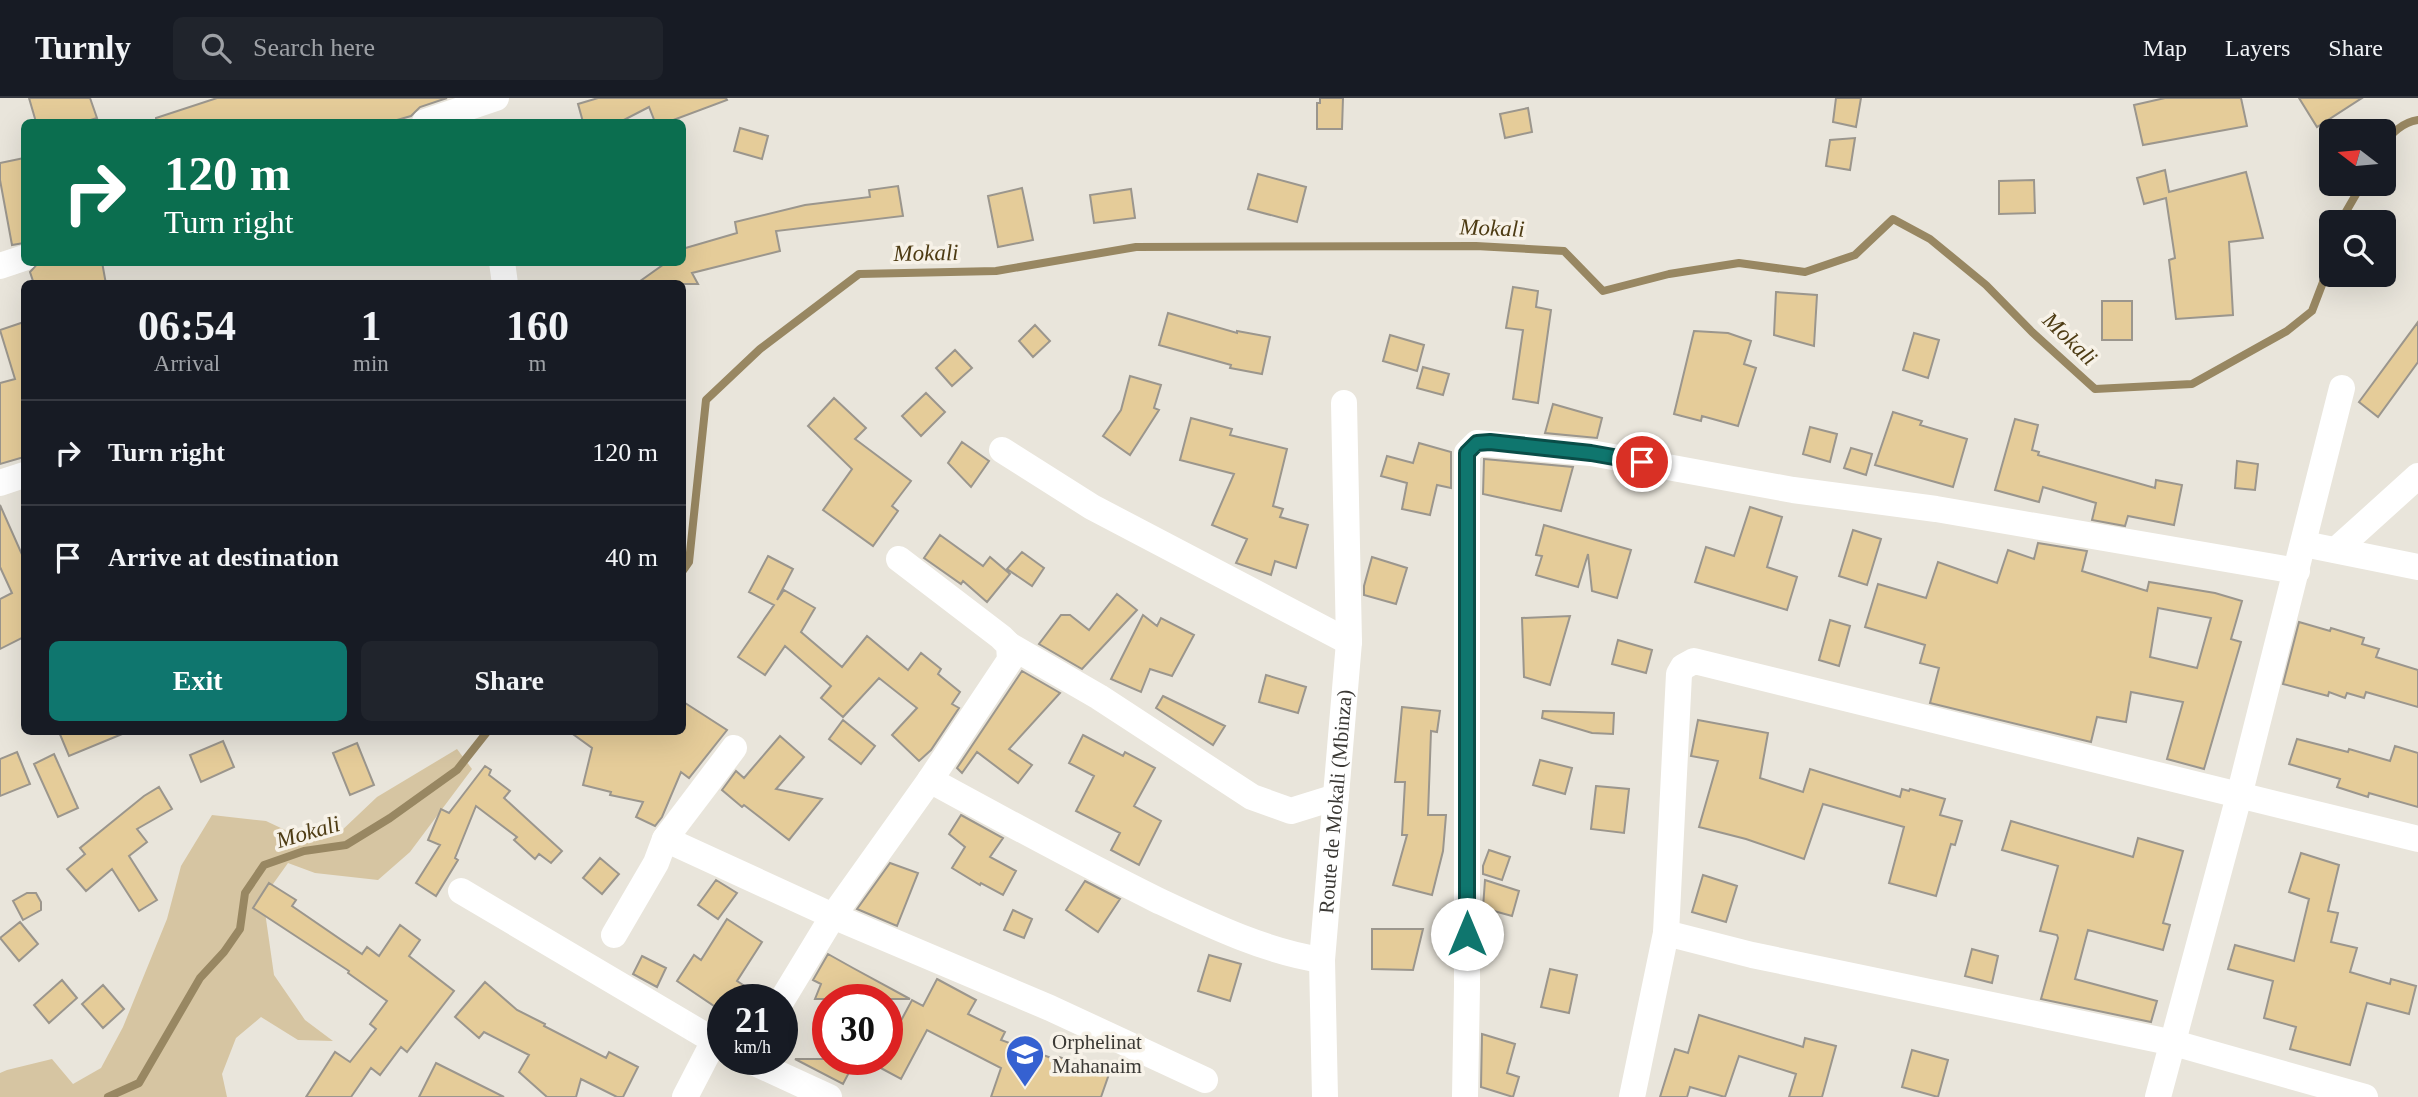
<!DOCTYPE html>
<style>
:root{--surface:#171b24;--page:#20242c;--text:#f1f3f6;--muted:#9ea1a6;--line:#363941;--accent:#0f766e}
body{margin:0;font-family:"Times New Roman",serif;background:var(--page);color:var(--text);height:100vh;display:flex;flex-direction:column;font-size:26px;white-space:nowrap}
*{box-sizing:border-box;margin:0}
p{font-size:23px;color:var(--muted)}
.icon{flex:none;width:38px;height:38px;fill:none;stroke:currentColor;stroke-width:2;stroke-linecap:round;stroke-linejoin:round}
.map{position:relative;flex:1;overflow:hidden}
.details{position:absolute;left:21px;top:182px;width:665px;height:455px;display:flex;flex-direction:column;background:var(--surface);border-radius:10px;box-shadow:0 7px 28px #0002}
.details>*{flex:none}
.banner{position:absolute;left:21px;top:21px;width:665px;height:147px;border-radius:10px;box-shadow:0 7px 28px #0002;background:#0b6e4f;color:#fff;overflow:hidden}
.needle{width:46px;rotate:286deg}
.controls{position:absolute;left:2319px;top:21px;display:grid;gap:14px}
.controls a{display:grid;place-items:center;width:77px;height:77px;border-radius:10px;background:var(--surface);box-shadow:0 7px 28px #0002;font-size:35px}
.speed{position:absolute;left:707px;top:886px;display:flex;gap:14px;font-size:35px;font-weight:700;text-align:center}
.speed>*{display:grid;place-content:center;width:91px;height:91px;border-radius:50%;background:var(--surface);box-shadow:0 7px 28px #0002;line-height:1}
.speed small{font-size:18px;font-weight:400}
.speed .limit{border:10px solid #d22;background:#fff;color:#111}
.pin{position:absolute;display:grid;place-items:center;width:60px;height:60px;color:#fff;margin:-30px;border:4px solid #fff;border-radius:50%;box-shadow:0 2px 7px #0007}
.me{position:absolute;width:77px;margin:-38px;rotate:0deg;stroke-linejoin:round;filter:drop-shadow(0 0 5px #0008)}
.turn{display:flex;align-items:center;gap:24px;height:147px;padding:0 28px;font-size:32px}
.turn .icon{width:91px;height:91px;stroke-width:2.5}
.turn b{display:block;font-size:49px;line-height:60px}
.eta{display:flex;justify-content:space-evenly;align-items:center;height:119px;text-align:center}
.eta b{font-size:42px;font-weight:700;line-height:49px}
.action{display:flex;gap:14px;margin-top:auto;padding:14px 28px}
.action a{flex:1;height:80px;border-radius:10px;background:var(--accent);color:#fff;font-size:28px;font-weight:700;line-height:80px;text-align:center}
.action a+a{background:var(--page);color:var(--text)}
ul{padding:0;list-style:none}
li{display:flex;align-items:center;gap:21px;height:105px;padding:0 28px;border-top:2px solid var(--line)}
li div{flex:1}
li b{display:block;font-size:26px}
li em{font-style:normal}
header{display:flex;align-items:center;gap:42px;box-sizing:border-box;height:98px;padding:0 35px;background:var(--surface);border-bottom:2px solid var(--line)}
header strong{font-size:33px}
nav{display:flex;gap:38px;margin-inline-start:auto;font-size:24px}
.search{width:490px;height:63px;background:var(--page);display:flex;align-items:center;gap:18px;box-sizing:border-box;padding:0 24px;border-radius:10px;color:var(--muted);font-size:26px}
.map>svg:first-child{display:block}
.green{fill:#d6c5a2}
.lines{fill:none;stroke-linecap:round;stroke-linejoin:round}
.stream{stroke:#988762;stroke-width:8}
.building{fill:#e5cc99;stroke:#9b968d;stroke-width:2;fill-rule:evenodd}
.street{stroke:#fff;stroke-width:26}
.route-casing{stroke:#0a4d48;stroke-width:18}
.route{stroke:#0f766e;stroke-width:12}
.labels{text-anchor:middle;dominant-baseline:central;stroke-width:7;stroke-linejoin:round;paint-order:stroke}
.street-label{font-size:21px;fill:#3b3935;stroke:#f7f2e8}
.poi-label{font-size:21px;fill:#3b3935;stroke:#f7f2e8;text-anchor:start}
.water-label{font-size:23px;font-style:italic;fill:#4d3b13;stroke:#f7f2e8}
</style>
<header>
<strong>Turnly</strong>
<div class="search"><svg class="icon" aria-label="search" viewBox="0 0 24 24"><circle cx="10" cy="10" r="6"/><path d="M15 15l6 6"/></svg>Search here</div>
<nav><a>Map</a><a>Layers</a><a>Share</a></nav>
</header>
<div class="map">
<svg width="2418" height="999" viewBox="0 0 2418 999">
<rect width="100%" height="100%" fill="#e9e5db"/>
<!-- green -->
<path class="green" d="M 457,651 L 472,671 L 410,754 L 378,782 L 315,775 L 288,765 L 263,800 L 274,877 L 305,922 L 333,943 L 298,942 L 261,919 L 236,940 L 222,976 L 227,999 L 0,999 L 0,975 L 7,972 L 52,961 L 73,986 L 101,970 L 123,929 L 167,821 L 181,768 L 212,717 L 266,723 L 300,739 L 338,736 L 377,699 Z"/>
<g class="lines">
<!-- stream -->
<path class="stream" d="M 2384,48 C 2390,35 2404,24 2418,22
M 2340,124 L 2362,86
M 682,474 L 689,464 L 706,302 L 760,251 L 859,176 L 996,173 L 1136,149 L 1476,148 L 1564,153 L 1603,193 L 1669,176 L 1739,165 L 1805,174 L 1855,157 L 1893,121 L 1930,141 L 1986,187 L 2032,234 L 2095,291 L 2192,286 L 2287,233 L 2312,213 L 2325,179 L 2331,150
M 108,999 L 139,985 L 200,880 L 224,854 L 240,831 L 245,795 L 264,767 L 304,753 L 346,747 L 390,720 L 457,672 L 487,634"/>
</g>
<!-- building -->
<path class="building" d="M 29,0 L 90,0 L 97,20 L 84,24 L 36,24 Z
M 217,0 L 447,0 L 420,9 L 411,18 L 390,24 L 156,24 L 156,20 Z
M 598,0 L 726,0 L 727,2 L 668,24 L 655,24 L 649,9 L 620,24 L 583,24 L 578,6 Z
M 1320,0 L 1343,0 L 1342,31 L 1317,31 L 1317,5 L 1320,5 Z
M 1836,0 L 1861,0 L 1856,29 L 1833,24 Z
M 2165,0 L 2241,0 L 2247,28 L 2143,47 L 2134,7 Z
M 2299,0 L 2362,0 L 2317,29 Z
M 1528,10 L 1532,34 L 1505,40 L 1500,16 Z
M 740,30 L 768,38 L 762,61 L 734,53 Z
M 1855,40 L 1850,72 L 1826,68 L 1830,42 Z
M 24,60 L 24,145 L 12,147 L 0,82 L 0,65 Z
M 2165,72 L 2169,94 L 2246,74 L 2263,140 L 2229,144 L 2233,217 L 2176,221 L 2169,162 L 2175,160 L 2166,100 L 2144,106 L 2137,80 Z
M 1258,76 L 1306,89 L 1297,124 L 1248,111 Z
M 2034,82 L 2035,115 L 1999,116 L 1999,83 Z
M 898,88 L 903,118 L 776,133 L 780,153 L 692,175 L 698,186 L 636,186 L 667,164 L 682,164 L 682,151 L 737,135 L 735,124 L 805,107 L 870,99 L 869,92 Z
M 1022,90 L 1033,142 L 998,149 L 988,98 Z
M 1131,91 L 1135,120 L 1094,125 L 1090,97 Z
M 39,164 L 102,164 L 106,186 L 34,186 L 30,174 Z
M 1513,189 L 1538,193 L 1536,209 L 1551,212 L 1538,305 L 1513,301 L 1523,232 L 1506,230 Z
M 1776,194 L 1817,197 L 1814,248 L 1774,237 Z
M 2102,203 L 2132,203 L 2132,242 L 2102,242 Z
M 1168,215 L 1237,235 L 1237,233 L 1270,239 L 1262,276 L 1230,270 L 1231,267 L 1159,247 Z
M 24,224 L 24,359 L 0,366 L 0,285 L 15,281 L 0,232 Z
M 2418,224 L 2418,264 L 2378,319 L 2359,304 Z
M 1035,227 L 1050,243 L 1033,259 L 1019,243 Z
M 1694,233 L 1728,235 L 1751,243 L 1744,266 L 1756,270 L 1738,328 L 1702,318 L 1701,323 L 1674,316 Z
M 1914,235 L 1939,242 L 1928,280 L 1903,272 Z
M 1390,237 L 1424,247 L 1417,273 L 1383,263 Z
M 955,252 L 972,270 L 952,288 L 936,270 Z
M 1423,269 L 1449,276 L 1443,297 L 1417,290 Z
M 1130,278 L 1161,287 L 1154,310 L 1159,312 L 1130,357 L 1103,338 L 1121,312 Z
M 926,295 L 945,314 L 921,338 L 902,318 Z
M 834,300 L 866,330 L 855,341 L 911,383 L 892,408 L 898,413 L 873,448 L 823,412 L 852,371 L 808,328 Z
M 1553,306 L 1602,320 L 1597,340 L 1545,335 Z
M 1893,314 L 1922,323 L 1920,327 L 1967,341 L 1953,389 L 1875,367 Z
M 1191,320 L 1232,331 L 1230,337 L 1287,351 L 1273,408 L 1283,411 L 1280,419 L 1308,427 L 1296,470 L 1275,463 L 1271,477 L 1236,465 L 1247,441 L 1212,427 L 1234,376 L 1180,362 Z
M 2015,321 L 2038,327 L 2032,352 L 2039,354 L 2038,357 L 2155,390 L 2156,382 L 2182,387 L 2174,427 L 2128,418 L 2125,428 L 2092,422 L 2096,405 L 2043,389 L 2039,404 L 1995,392 Z
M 1810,329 L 1837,336 L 1830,364 L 1803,356 Z
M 962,344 L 989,363 L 971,389 L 948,365 Z
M 1419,345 L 1451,354 L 1451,390 L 1437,387 L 1430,417 L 1402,411 L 1407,385 L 1381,378 L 1387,358 L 1413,365 Z
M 1851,350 L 1872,356 L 1866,377 L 1844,370 Z
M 1484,361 L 1573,369 L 1561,413 L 1483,396 Z
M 2237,363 L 2258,366 L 2255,392 L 2235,390 Z
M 0,407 L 24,461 L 24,539 L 0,551 L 0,501 L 12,495 L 0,469 Z
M 1750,409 L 1782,419 L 1767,469 L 1797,479 L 1787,512 L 1695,484 L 1706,449 L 1734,458 Z
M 1544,427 L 1631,452 L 1617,500 L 1592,493 L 1588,456 L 1578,489 L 1536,477 L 1542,458 L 1536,457 Z
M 1853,432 L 1881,441 L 1867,487 L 1839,478 Z
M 940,437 L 983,468 L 990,459 L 1010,476 L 987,504 L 963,483 L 961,486 L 924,460 Z
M 2038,445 L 2087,453 L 2082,473 L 2147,493 L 2149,484 L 2215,495 L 2242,503 L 2231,541 L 2241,544 L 2204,671 L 2167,661 L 2183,604 L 2131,594 L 2126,624 L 2097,619 L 2091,644 L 1930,605 L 1939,570 L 1920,565 L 1925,547 L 1865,529 L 1878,486 L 1926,500 L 1938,464 L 1997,485 L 2008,452 L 2034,461 ZM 2158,510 L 2211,520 L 2197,570 L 2150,559 Z
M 1022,454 L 1044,470 L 1032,488 L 1007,471 Z
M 768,458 L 793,471 L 777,502 L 784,492 L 815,510 L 801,534 L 842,569 L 867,538 L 908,572 L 921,555 L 941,571 L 938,576 L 960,594 L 952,606 L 959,610 L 931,652 L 919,663 L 892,637 L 917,610 L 879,580 L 843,619 L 821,600 L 831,588 L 785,548 L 765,577 L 738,559 L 774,507 L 749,494 Z
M 1372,459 L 1407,470 L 1396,506 L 1364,497 L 1364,488 Z
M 1117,496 L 1137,512 L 1082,571 L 1039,546 L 1061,517 L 1070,517 L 1089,532 Z
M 1143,517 L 1157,528 L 1161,520 L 1194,537 L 1172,578 L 1150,571 L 1141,594 L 1111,581 Z
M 1570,518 L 1550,587 L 1524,579 L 1522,520 Z
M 1830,522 L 1850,528 L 1839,568 L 1819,562 Z
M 2299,524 L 2330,533 L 2331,530 L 2364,540 L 2362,546 L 2379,551 L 2376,559 L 2418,572 L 2418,609 L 2366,594 L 2364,600 L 2347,595 L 2345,600 L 2329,594 L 2328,598 L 2283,586 Z
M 1618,542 L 1652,552 L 1646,575 L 1612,566 Z
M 1022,573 L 1060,595 L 1009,651 L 1032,667 L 1018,685 L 977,654 L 962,675 L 957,670 Z
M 1266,577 L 1306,589 L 1298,615 L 1259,604 Z
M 1163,598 L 1225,628 L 1213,647 L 1156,610 Z
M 682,603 L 727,632 L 689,680 L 681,674 L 662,719 L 655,728 L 636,719 L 643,704 L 610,697 L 611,694 L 583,687 L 592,650 L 570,634 L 682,634 Z
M 1402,609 L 1440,613 L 1437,634 L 1431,633 L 1428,717 L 1446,717 L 1443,753 L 1432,797 L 1393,787 L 1407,737 L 1402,737 L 1405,684 L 1395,684 Z
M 1543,613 L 1614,615 L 1613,636 L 1592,635 L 1542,620 Z
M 843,622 L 875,648 L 861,666 L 829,641 Z
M 1698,622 L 1768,635 L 1760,680 L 1803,694 L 1810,671 L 1900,699 L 1902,691 L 1909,693 L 1910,691 L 1945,701 L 1940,717 L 1962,723 L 1955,747 L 1951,746 L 1936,798 L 1889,785 L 1904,729 L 1823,706 L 1804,761 L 1746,741 L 1699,729 L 1718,663 L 1691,658 Z
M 59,634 L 127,634 L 69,658 Z
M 1083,637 L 1123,658 L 1125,654 L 1155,670 L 1134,708 L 1161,723 L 1139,767 L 1111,752 L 1120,735 L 1076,713 L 1094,678 L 1069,665 Z
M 780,638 L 804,659 L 776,691 L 822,701 L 789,742 L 744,707 L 742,709 L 722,692 L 736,673 L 744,680 Z
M 2297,641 L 2348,654 L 2349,651 L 2390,663 L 2395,648 L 2418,655 L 2418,709 L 2369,695 L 2368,699 L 2337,689 L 2340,681 L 2289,666 Z
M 223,643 L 234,669 L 201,684 L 190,657 Z
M 357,645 L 374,687 L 350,697 L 333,655 Z
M 17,654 L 30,686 L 0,698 L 0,661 Z
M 54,656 L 78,710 L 58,719 L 34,666 Z
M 1540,662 L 1572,670 L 1565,696 L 1533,687 Z
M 485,668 L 491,672 L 489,677 L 510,693 L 504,700 L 562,753 L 551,765 L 539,756 L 535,761 L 514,742 L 517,739 L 476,708 L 455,760 L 458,762 L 436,798 L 416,785 L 440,747 L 428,742 L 441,711 L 449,715 Z
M 1596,688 L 1629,691 L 1624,735 L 1591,731 Z
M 159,689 L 172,711 L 137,731 L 147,744 L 129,758 L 157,802 L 139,813 L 112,771 L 86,793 L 67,771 L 85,756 L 80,750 L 144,698 Z
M 961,717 L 1003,740 L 990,759 L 1016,773 L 1003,797 L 981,785 L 980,787 L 952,770 L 965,749 L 949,736 Z
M 2011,723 L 2133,759 L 2138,740 L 2183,753 L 2163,825 L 2170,827 L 2163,852 L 2088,832 L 2075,881 L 2157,903 L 2151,924 L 2041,901 L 2058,840 L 2057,837 L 2040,833 L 2058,768 L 2002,752 Z
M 1489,752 L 1510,759 L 1502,782 L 1483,776 L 1483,768 Z
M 2301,755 L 2339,767 L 2328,813 L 2338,815 L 2331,844 L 2357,850 L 2350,874 L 2390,886 L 2391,881 L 2416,888 L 2409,916 L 2367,905 L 2350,967 L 2290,951 L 2296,929 L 2264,920 L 2273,883 L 2228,871 L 2235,847 L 2294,863 L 2309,801 L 2289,794 Z
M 600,760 L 619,776 L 602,796 L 583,780 Z
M 890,765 L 918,775 L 897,828 L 857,811 Z
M 1703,777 L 1737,788 L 1726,824 L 1692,814 Z
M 716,782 L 737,795 L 718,821 L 698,807 Z
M 1485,782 L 1519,793 L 1512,818 L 1483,810 Z
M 1085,783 L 1120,801 L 1098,834 L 1066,812 Z
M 269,785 L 296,802 L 292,808 L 362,856 L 367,849 L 379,858 L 400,827 L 420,842 L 409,858 L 454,893 L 407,954 L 401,949 L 380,977 L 371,970 L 351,999 L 306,999 L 335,954 L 350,964 L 376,931 L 370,926 L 387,903 L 348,875 L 349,873 L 253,810 Z
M 27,795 L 36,795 L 41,804 L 41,812 L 23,822 L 13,803 Z
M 1013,812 L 1032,821 L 1024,840 L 1004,832 Z
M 727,821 L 762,844 L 737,883 L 765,901 L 723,901 L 723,914 L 677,883 L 694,857 L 701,862 Z
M 20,824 L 38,846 L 19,863 L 0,840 Z
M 1372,831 L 1423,831 L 1413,872 L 1372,871 Z
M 1972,851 L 1998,858 L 1992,885 L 1965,878 Z
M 828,856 L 853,870 L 910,901 L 815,901 L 821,886 L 813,882 Z
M 1209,857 L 1241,866 L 1230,903 L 1198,893 Z
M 642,858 L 666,870 L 657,889 L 633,876 Z
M 1550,871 L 1577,877 L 1569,915 L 1541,909 Z
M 937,881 L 976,902 L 968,916 L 1005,934 L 1001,942 L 1057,962 L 1059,959 L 1109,976 L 1101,999 L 991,999 L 1001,970 L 927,932 L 901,981 L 877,968 L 881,961 L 887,961 L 887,949 L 912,902 L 923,908 Z
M 62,882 L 77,900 L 49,925 L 34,907 Z
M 485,884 L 517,912 L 545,926 L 544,928 L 606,960 L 609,954 L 638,969 L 623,999 L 617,999 L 581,981 L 576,999 L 547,999 L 519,974 L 529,957 L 484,934 L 479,940 L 455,919 Z
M 103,887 L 124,911 L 103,930 L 82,906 Z
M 1699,917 L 1803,949 L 1805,940 L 1836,948 L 1822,999 L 1789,999 L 1796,976 L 1739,958 L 1725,999 L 1690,989 L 1687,999 L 1660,999 L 1675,951 L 1688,955 Z
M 1482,936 L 1515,946 L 1507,975 L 1519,979 L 1513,999 L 1481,989 Z
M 1912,952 L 1948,962 L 1938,999 L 1902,989 Z
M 795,961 L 856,961 L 843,986 Z
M 436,965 L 504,999 L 419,999 Z"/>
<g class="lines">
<!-- street -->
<g class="street">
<path d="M 425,24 L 496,0"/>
<path d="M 502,164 L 505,186"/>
<path d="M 0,168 L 24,160"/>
<path d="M 1002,352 L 1092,409 L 1349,544"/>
<path d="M 0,385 L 24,377"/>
<path d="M 2304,446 L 2418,469"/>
<path d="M 2336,452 L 2418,378"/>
<path d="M 1009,547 L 1099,599 L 1252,699 L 1291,713 L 1336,699"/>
<path d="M 930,682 C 1005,723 1080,764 1157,802 C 1208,826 1266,854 1322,862"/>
<path d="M 665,741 L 734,650"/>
<path d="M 461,793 L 723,948"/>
<path d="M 1666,835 L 1752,857 L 2174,945 L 2365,999"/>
<path d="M 614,837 L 656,765 L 665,741 L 833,818 L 1050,910 L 1205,982"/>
<path d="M 782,902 L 833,818 L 930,682 L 1010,562 L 1009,547 L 1001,539 L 899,461"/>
<path d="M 746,961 L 829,999"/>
<path d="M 685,999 L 714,943"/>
<path id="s1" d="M 1325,999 L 1322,862 L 1349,544 L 1344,305"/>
<path d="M 1465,999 L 1467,888 L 1467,355 L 1477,345 L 1591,355 L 1793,392 L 1936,411 L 2297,473"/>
<path d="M 1632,999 L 1666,835 L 1679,576 L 1683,569 L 1694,563 L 2418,741"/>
<path d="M 2158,999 L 2239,698 L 2342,290"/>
</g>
</g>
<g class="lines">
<!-- route casing -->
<g class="route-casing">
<path id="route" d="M 1467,836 L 1467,355 L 1477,345 L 1490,344 L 1591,355 L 1642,364"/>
</g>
<!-- route -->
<use href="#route" class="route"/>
</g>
<!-- icons -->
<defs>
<g id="school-pin" transform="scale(2.0125)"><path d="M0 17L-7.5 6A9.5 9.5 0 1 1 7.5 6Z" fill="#3561d1" stroke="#f7f2e8"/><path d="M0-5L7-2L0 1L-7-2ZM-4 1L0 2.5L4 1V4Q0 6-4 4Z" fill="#fff"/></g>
</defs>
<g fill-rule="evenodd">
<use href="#school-pin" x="1025" y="956"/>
</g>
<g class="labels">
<!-- street labels -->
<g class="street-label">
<text stroke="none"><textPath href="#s1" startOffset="296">Route de Mokali (Mbinza)</textPath></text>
</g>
<!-- poi labels -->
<g class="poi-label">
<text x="1052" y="944">Orphelinat<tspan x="1052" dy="24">Mahanaim</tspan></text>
</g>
<!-- water labels -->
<g class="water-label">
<text transform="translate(1492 130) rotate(2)">Mokali</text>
<text transform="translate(926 155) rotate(-1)">Mokali</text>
<text transform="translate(2070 241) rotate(44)">Mokali</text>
<text transform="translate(308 734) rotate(-16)">Mokali</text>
</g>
</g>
</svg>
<div class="controls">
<a><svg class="needle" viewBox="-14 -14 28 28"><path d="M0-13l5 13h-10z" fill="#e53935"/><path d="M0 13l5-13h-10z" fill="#9ea1a6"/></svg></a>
<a><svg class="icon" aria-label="search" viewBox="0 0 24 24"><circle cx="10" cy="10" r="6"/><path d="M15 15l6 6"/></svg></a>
</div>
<div class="speed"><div>21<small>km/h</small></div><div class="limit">30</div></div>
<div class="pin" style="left:1642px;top:364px;background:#d93025"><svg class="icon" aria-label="arrive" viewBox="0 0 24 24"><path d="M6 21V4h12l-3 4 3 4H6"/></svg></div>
<svg class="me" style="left:1467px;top:836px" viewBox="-20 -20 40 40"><circle r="19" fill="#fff"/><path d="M0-13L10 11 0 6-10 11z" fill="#0f766e"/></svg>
<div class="banner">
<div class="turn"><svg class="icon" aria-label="right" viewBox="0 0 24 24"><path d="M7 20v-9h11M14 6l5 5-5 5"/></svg><div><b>120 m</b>Turn right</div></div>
</div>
<section class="details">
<div class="eta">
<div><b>06:54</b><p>Arrival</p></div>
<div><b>1</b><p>min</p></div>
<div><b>160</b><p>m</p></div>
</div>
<ul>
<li><svg class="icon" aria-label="right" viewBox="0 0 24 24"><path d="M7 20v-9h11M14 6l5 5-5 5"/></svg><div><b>Turn right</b></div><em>120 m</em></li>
<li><svg class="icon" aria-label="arrive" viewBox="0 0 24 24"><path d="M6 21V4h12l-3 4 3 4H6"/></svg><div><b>Arrive at destination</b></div><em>40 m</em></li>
</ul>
<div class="action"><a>Exit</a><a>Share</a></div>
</section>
</div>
